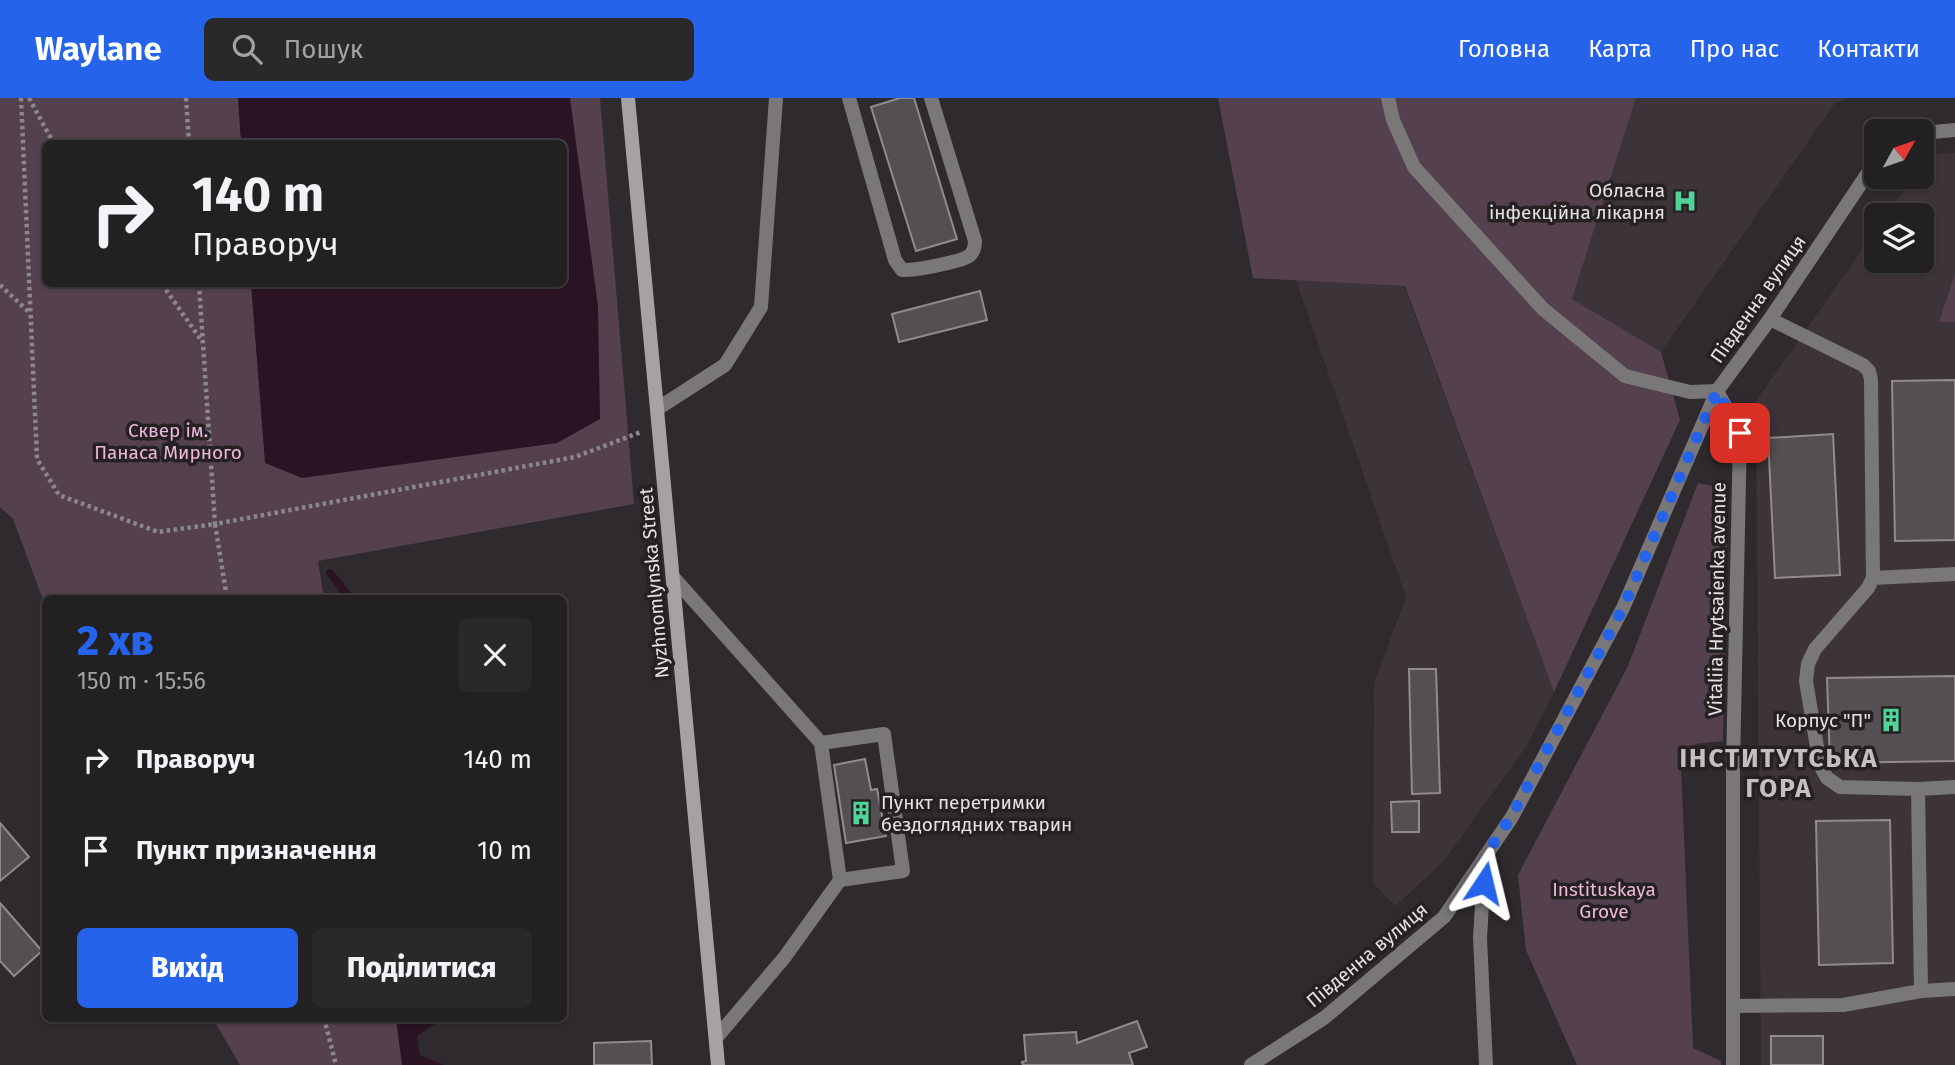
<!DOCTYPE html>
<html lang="uk">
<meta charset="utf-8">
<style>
:root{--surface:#232022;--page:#2b282a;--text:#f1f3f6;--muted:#a3a3a5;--line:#403e40;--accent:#2563eb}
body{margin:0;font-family:"Fira Sans",sans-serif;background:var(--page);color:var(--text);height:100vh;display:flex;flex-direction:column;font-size:26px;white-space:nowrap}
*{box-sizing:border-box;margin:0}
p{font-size:23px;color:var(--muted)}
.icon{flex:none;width:38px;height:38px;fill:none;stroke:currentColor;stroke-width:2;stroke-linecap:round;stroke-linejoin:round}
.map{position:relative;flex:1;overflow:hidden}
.sheet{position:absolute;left:42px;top:497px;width:525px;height:427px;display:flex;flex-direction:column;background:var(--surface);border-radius:10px;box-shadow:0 2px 5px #0004,0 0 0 2px var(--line)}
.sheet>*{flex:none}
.banner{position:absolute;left:42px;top:42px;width:525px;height:147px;border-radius:10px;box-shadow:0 2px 5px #0004,0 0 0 2px var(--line);background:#232022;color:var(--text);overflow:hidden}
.needle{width:46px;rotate:50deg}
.tools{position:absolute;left:1864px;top:21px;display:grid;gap:14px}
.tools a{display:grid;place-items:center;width:70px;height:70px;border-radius:10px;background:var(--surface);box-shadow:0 2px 5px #0004,0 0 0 2px var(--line);font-size:35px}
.pin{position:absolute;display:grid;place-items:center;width:60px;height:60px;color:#fff;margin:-30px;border-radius:14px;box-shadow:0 4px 10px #0006}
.me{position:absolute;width:77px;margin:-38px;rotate:10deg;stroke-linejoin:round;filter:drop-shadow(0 0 5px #0008)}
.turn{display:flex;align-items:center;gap:24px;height:147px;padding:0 35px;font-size:32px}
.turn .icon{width:91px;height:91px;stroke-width:2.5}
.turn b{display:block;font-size:49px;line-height:60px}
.round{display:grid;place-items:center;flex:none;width:74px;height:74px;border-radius:10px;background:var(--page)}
.overview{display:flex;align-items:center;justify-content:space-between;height:119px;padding:0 35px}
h1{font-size:42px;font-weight:800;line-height:52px;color:var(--accent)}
.button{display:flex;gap:14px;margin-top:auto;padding:14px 35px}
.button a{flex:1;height:80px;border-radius:10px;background:var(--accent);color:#fff;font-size:28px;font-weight:800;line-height:80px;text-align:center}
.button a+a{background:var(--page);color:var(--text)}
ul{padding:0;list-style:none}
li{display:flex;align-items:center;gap:21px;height:91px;padding:0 35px}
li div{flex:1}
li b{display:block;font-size:26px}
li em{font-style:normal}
header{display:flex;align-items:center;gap:42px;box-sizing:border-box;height:98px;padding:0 35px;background:var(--accent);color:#fff}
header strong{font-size:33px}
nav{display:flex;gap:38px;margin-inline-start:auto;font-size:24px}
.search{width:490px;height:63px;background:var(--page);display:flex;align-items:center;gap:18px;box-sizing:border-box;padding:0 24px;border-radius:10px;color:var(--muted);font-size:26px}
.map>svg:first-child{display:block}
.built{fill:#3d3439}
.green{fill:#55414d;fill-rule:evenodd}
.water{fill:#2a1322}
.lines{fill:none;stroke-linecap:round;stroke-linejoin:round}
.stream{stroke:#2a1322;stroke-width:8}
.building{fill:#544f52;stroke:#918b8e;stroke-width:2}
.path{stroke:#8b878a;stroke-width:4.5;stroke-dasharray:3.5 3.5;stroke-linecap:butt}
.service{stroke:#797778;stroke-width:14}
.minor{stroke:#797778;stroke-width:14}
.secondary{stroke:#a5a1a4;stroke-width:14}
.route{stroke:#2563eb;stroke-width:12;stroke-dasharray:0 21.6}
.labels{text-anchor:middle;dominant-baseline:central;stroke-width:7;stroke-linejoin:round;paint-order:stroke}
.poi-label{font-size:19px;fill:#e5e2e4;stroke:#252123;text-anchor:end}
.street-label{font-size:19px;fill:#e5e2e4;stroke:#252123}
.park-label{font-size:19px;fill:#edb8d9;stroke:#252123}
.district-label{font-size:26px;font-weight:bold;letter-spacing:2px;fill:#c5bfc3;stroke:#252123}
</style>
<header>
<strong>Waylane</strong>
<div class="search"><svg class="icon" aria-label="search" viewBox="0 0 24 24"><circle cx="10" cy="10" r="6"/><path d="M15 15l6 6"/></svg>Пошук</div>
<nav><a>Головна</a><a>Карта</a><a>Про нас</a><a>Контакти</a></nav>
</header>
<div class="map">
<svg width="1955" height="967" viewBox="0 0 1955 967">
<rect width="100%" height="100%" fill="#2f2a2d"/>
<!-- built -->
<path class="built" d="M 1636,0 L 1849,0 L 1835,5 L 1661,254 L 1572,201 Z
M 1955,55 L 1955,967 L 1761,967 L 1756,303 L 1876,132 L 1876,163 L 1922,163 L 1922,117 L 1886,117 L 1913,79 L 1922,79 L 1922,67 L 1929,56 Z
M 1296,182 L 1404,188 L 1554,594 L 1526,649 L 1442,765 L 1395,808 L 1373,785 L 1374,585 L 1406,499 Z"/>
<!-- green -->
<path class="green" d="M 0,0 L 600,0 L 634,406 L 318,463 L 324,500 L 46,500 L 45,507 L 13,421 L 0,409 ZM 46,46 L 564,46 L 564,186 L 46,186 Z
M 1218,0 L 1636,0 L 1572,201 L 1661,254 L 1680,322 L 1554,594 L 1405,188 L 1253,180 Z
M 1955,176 L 1955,224 L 1939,224 Z
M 1698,385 L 1728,391 L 1723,643 L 1695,646 L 1681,668 L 1693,950 L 1721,963 L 1721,967 L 1577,967 L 1526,852 L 1518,777 L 1628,568 Z
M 213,921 L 399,921 L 408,967 L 240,967 Z"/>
<!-- water -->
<path class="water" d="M 238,0 L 570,0 L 598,208 L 600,321 L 557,345 L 302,380 L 265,365 L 251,186 L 564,186 L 564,46 L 241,45 Z
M 396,921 L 442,921 L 417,938 L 420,957 L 444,967 L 402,967 Z"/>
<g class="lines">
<!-- stream -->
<path class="stream" d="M 330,475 L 350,500"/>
</g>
<!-- building -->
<path class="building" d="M 900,0 L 914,0 L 957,141 L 916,153 L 871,9 Z
M 980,193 L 987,222 L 899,244 L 892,216 Z
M 1955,282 L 1955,442 L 1895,443 L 1892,283 Z
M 1833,336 L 1840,477 L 1775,480 L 1768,340 Z
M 1409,571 L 1436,571 L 1440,695 L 1412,696 Z
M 1955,578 L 1955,663 L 1830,665 L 1827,580 Z
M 865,661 L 871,692 L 877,691 L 886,738 L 846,745 L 834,667 Z
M 1419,703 L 1419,734 L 1392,734 L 1391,704 Z
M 1890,722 L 1893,865 L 1819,867 L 1816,723 Z
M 0,725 L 29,759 L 0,783 Z
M 0,805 L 42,853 L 14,878 L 0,863 Z
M 1137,923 L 1147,949 L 1129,955 L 1133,967 L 1023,967 L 1022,964 L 1026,963 L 1024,937 L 1076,934 L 1077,945 Z
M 1771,938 L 1823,938 L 1823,967 L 1771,967 Z
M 651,943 L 652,967 L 594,967 L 594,945 Z"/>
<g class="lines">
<!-- path -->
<path class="path" d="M 21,0 L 37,361 L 59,397 L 158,434 L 215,426 L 227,500
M 29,0 L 54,46
M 186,0 L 189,46
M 162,186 L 201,242
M 199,186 L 215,426 L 575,359 L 641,334
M 0,187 L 30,215
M 324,920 L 336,967"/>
<!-- service -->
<path class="service" d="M 849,0 L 895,162 L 902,172 C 913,173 960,164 969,158 C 974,154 975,149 975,143 L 931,0
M 1388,0 L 1393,22 L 1414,69 L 1543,211 L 1625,278 L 1690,294 L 1717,293
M 1770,221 L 1863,267 L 1869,273 L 1871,282 L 1873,480 L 1868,490 L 1815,551 L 1808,566 L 1806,583 L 1820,667 L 1827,680 L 1840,689 L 1918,691 L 1921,893
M 657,311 L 725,267 L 761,209 L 776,0
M 673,479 L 821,645 L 840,782 L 784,860 L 716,940
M 1873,480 L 1955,476
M 821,645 L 884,636 L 903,773 L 840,782
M 1918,691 L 1955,689
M 1485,758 L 1480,840 L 1486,967
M 1733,908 L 1843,907 L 1921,893 L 1955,891"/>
<!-- minor -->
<path class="minor" d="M 1922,35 L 1955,32
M 1717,293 L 1740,335 L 1733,668 L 1733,967
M 1251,967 L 1324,920 L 1444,819 L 1512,719 L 1623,510 L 1717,293 L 1770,221 L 1876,63"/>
<!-- secondary -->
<path class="secondary" d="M 628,0 L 718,967"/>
</g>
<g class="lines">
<!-- route -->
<path class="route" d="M 1484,785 L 1485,758 L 1511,719 L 1623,510 L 1717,293 L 1740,335"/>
</g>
<!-- icons -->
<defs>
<g id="hospital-bare" transform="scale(1.89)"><path d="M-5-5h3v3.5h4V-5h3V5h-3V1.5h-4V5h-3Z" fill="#4fd399" stroke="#252123" stroke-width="2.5" paint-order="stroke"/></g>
<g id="building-bare" transform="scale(1.89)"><path d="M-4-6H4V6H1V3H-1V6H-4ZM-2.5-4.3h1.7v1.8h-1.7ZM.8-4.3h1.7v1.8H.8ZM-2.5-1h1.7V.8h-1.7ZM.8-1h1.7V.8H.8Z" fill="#4fd399" stroke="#252123" stroke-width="2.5" paint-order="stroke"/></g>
</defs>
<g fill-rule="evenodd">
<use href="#hospital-bare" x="1685" y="103"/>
<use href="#building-bare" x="1891" y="622"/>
<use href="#building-bare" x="861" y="715"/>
</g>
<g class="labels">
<!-- poi labels -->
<g class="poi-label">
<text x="1665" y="92">Обласна<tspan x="1665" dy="22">інфекційна лікарня</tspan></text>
<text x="1871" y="622">Корпус "П"</text>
<text x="881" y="704" text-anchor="start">Пункт перетримки<tspan x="881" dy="22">бездоглядних тварин</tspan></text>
</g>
<!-- street labels -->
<g class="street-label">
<text transform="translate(1758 201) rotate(-55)">Південна вулиця</text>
<text transform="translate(654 485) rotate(-95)">Nyzhnomlynska Street</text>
<text transform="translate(1717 501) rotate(-89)">Vitaliia Hrytsaienka avenue</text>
<text transform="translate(1367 857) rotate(-40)">Південна вулиця</text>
</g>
<!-- park labels -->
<g class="park-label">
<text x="168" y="332">Сквер ім.<tspan x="168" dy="22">Панаса Мирного</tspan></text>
<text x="1604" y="791">Іnstituskaya<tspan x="1604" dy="22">Grove</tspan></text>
</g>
<!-- district labels -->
<g class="district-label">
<text x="1779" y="660">ІНСТИТУТСЬКА<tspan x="1779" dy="30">ГОРА</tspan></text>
</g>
</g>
</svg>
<div class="tools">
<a><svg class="needle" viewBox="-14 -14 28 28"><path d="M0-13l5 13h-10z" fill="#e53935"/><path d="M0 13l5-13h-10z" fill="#a3a3a5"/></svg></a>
<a><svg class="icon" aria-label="layers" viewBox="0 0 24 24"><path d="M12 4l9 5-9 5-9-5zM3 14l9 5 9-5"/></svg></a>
</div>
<div class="pin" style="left:1740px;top:335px;background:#d93025"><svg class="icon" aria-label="arrive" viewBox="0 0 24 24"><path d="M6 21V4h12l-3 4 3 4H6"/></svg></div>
<svg class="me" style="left:1484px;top:785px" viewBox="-20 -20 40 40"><path d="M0-17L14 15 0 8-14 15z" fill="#2563eb" stroke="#fff" stroke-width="4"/></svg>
<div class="banner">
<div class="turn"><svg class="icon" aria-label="right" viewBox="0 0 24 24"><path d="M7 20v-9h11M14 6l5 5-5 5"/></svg><div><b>140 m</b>Праворуч</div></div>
</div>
<section class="sheet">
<div class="overview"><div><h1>2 хв</h1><p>150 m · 15:56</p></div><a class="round"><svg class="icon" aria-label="close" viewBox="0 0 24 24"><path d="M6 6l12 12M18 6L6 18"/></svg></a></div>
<ul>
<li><svg class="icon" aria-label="right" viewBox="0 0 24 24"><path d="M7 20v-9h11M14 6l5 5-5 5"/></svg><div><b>Праворуч</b></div><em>140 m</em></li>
<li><svg class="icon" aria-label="arrive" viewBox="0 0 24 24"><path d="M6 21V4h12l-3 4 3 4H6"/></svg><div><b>Пункт призначення</b></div><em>10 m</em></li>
</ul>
<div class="button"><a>Вихід</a><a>Поділитися</a></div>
</section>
</div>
